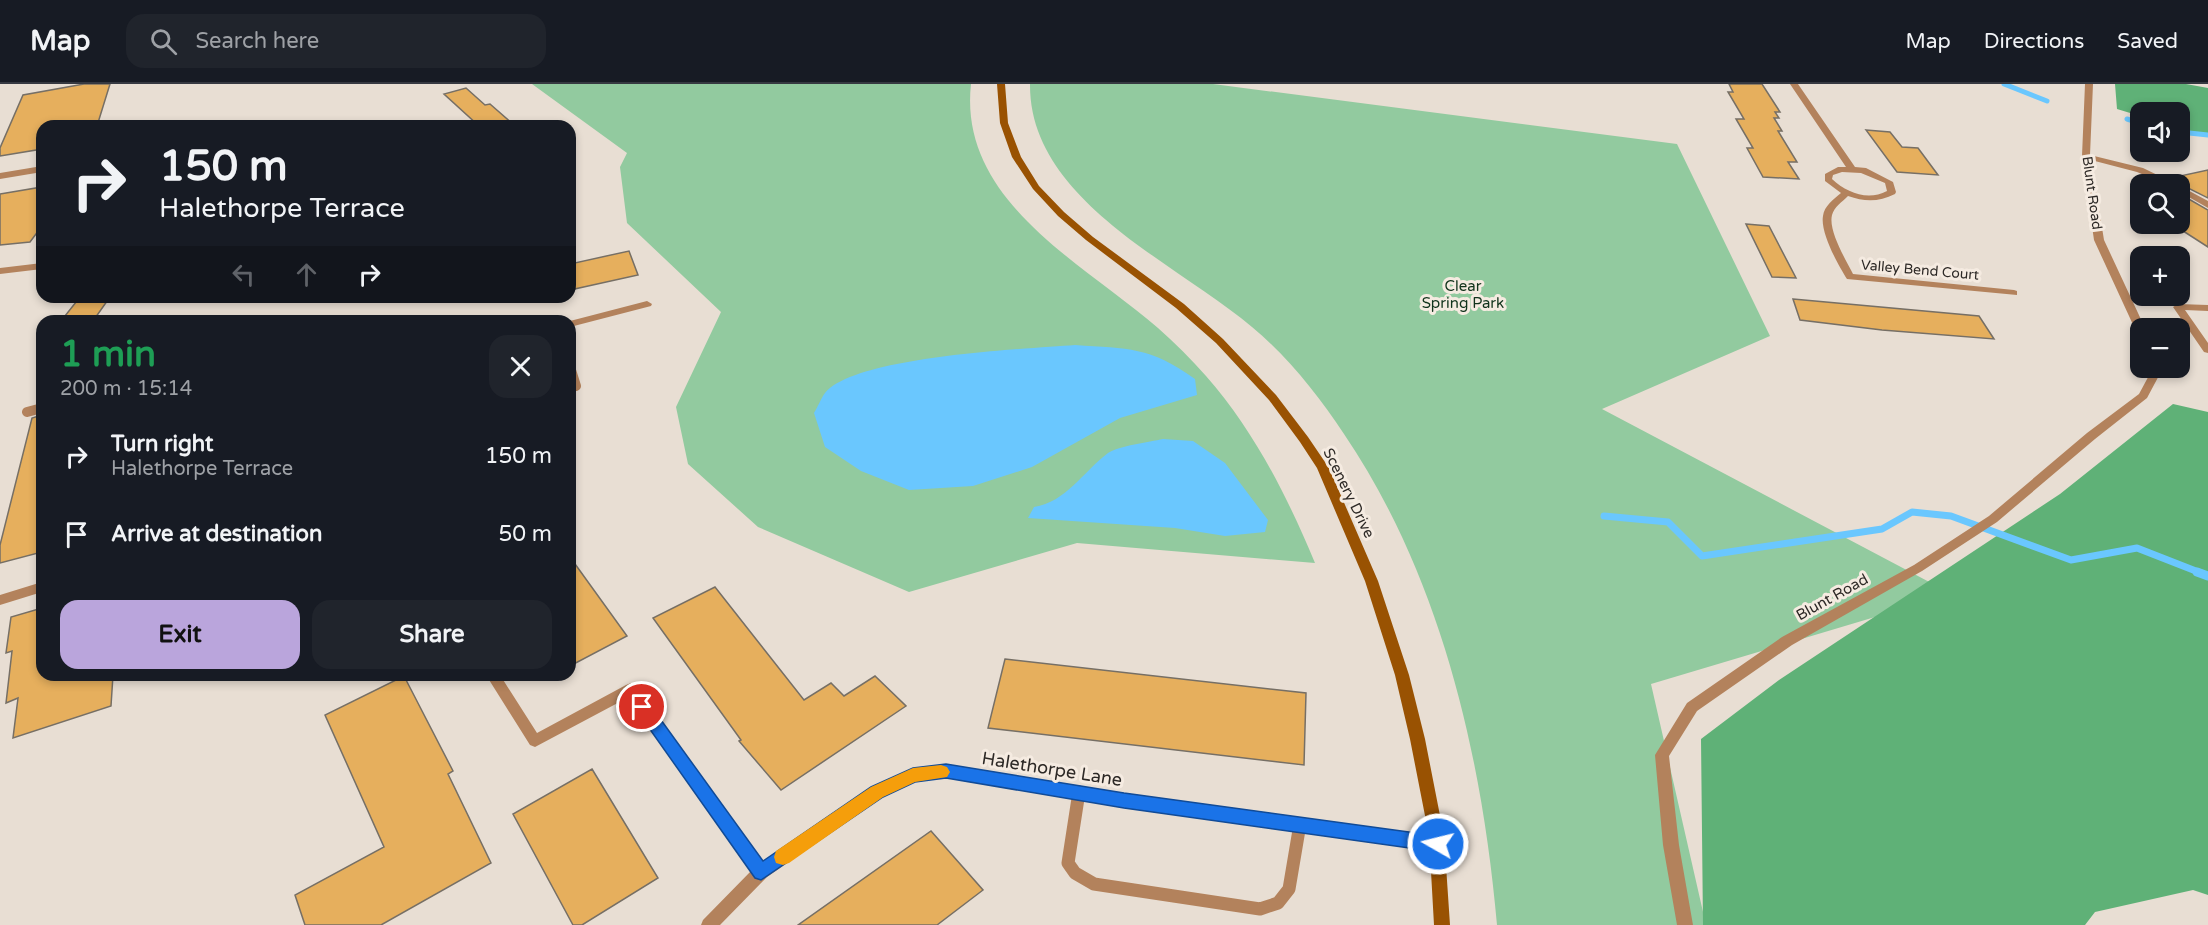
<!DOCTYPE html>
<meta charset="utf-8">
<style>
:root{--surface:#171b24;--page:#20242c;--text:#f1f3f6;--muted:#9ea1a6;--line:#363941;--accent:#baa5dc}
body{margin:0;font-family:"Varela Round",sans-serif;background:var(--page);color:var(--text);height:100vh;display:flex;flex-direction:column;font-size:22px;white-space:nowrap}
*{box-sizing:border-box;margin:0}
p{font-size:20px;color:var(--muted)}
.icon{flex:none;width:33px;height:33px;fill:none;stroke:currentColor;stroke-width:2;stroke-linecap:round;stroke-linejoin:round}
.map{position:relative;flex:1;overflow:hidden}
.drawer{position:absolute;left:36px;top:231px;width:540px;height:366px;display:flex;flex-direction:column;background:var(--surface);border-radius:18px;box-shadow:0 3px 9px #0003}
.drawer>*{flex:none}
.banner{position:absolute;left:36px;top:36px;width:540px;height:183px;border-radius:18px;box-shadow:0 3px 9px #0003;background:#171b24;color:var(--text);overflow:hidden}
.controls{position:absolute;left:2130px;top:18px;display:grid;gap:12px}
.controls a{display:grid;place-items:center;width:60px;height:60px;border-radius:12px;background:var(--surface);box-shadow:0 3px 9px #0003;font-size:30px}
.pin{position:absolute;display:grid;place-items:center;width:51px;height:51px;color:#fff;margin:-26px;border:3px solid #fff;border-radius:50%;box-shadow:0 2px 6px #0007}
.me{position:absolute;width:66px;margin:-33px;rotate:278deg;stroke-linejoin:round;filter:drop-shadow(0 0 4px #0008)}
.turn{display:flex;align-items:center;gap:21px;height:126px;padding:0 24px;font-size:27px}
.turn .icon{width:78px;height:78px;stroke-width:2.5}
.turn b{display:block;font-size:42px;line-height:51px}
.lanes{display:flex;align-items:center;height:57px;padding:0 24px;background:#0003;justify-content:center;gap:30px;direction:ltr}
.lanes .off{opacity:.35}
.round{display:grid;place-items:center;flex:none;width:63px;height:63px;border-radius:18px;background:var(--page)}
.summary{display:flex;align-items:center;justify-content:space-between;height:102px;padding:0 24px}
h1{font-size:36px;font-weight:700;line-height:45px;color:#1e9e55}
.action{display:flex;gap:12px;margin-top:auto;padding:12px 24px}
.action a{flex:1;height:69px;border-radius:18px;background:var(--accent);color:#111;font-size:24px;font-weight:700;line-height:69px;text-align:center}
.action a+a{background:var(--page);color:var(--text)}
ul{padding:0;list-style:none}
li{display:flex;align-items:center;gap:18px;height:78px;padding:0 24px}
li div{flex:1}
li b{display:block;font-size:22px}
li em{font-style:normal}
header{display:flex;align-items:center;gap:36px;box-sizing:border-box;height:84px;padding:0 30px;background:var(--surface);border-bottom:2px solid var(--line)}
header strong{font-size:28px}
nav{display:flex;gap:33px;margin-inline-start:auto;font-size:21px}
.search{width:420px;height:54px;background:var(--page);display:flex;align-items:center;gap:15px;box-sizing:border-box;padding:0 21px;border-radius:18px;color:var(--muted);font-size:22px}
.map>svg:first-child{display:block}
.green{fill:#92ca9f}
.forest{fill:#5fb177}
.water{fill:#6ac7fe}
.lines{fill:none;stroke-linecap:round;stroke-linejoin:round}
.stream-far2{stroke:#6ac7fe;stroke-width:5}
.stream-far1{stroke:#6ac7fe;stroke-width:7}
.stream{stroke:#6ac7fe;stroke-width:9}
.building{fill:#e6af5d;stroke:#766f65;stroke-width:1.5}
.lane-far1{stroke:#b3825c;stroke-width:10}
.lane{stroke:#b3825c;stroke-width:13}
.street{fill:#b3825c;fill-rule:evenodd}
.secondary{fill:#995202;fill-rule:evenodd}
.route{fill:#1a73e8;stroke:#114b97;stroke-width:1.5}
.slow{fill:#f59e0b}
.labels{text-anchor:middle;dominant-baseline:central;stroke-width:6;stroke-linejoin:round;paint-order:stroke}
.far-street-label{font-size:14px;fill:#2d2926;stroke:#f5ebe1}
.park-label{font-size:15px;fill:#10331b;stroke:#f5ebe1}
.street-label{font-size:15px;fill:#2d2926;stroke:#f5ebe1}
.near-street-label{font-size:18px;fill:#2d2926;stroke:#f5ebe1}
</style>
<header>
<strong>Map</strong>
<div class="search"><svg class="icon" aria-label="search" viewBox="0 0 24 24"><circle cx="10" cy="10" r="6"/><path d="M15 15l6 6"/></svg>Search here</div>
<nav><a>Map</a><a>Directions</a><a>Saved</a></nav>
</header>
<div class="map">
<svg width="2208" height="841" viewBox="0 0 2208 841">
<rect width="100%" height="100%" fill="#e8ded3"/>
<!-- green -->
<path class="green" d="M 532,0 L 971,0 C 958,117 1083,179 1158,244 C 1175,259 1191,275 1206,292 C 1255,348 1287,412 1315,479 L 1077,459 L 909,508 L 758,443 L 688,380 L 676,323 L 721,228 L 627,139 L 620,83 L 627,69 Z
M 1030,0 L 1213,0 L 1677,60 L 1770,252 L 1602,325 L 1952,510 L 1651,600 L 1706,841 L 1497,841 C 1482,672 1441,493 1344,350 C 1318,311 1288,273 1252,243 C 1175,178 1029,116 1030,0 Z"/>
<!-- forest -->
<path class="forest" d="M 2115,0 L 2186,0 L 2208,4 L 2208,53 L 2180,44 L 2180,28 L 2140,28 L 2140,32 L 2117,25 Z
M 2173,320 L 2208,328 L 2208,811 L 2193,806 L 2095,828 L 2085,841 L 1703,841 L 1701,655 L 1779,596 L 2060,410 Z"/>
<!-- water -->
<path class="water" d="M 1075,261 C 1129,265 1149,262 1195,295 L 1197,311 L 1120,334 L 1032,383 L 973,402 L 909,406 L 861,387 L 825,363 L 814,329 C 818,323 821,314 825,309 C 856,272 1024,265 1075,261 Z
M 1163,355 L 1193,357 L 1225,379 L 1268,436 L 1265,448 L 1225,452 L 1175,444 L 1028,434 L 1034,423 C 1066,418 1083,388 1108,369 C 1119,362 1149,358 1163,355 Z"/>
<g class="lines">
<!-- stream-far2 -->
<path class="stream-far2" d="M 2004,0 L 2047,17
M 2127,35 L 2140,39
M 2180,48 L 2208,51"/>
<!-- stream-far1 -->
<path class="stream-far1" d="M 1604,432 L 1668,438 L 1702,472 L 1882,445 L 1912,428 L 1951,432 L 2071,476 L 2137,464 L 2201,489"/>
<!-- stream -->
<path class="stream" d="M 2197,488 L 2208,492"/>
</g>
<!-- building -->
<path class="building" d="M 84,0 L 110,0 L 97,42 L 42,42 L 42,65 L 0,72 L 0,64 L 23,11 Z
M 1729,0 L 1762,0 L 1780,28 L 1775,28 L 1779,34 L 1774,34 L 1782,47 L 1778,47 L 1797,78 L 1788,78 L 1799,95 L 1763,93 L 1747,64 L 1753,64 L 1736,35 L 1744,35 L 1728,8 L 1733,8 Z
M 466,4 L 485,21 L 490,20 L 515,42 L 479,42 L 444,10 Z
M 1866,46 L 1890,48 L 1902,63 L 1918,64 L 1938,91 L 1897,88 Z
M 2208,86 L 2208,114 L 2180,100 L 2180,92 Z
M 42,103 L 42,142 L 30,158 L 0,161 L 0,110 Z
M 2180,110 L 2208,126 L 2208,163 L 2180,145 Z
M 1746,140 L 1769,142 L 1796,194 L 1772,193 Z
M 629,167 L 638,191 L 570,206 L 570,180 Z
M 80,213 L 110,213 L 93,237 L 61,237 Z
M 1793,215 L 1979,232 L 1994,255 L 1882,246 L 1800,236 Z
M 42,331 L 42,468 L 0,479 L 0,461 L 32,334 Z
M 570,473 L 627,552 L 570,582 Z
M 715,503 L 804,616 L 831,599 L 844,612 L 875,592 L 906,622 L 781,706 L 739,657 L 741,656 L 653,534 Z
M 42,524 L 42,591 L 113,591 L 111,622 L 13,654 L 18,614 L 6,619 L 12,567 L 6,569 L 11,533 Z
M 1005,575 L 1306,609 L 1304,681 L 988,644 Z
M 404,592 L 453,687 L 448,690 L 491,779 L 381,841 L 305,841 L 295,811 L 384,763 L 325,631 Z
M 592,685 L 658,794 L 582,841 L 573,841 L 513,730 Z
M 931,747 L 983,806 L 937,841 L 798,841 Z"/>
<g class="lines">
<!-- lane-far1 -->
<path class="lane-far1" d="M 570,283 L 576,302
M 27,328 L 42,324"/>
<!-- lane -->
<path class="lane" d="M 1079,708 L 1068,779 L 1075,789 L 1094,800 L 1260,825 L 1278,819 L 1289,805 L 1300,740"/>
<!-- street -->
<path class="street" d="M 1790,0 L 1798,0 L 1855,83 L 1866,84 L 1893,98 L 1896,108 L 1895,110 C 1879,118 1865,118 1848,112 C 1842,118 1834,123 1832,131 C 1828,147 1846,176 1853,190 L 2014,206 L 2017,207 L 2017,211 L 1847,195 C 1838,181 1820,148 1823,132 C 1824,122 1834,115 1841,109 L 1825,97 L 1825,90 L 1838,83 L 1846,83 ZM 1842,88 L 1861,89 L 1885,99 L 1887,107 C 1868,117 1847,109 1832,95 L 1833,91 Z
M 2085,0 L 2093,0 L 2090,71 L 2143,84 L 2176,100 L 2166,100 L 2137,88 L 2091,76 L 2104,156 L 2145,244 L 2140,244 L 2140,248 L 2135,245 L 2094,156 L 2082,72 Z
M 42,82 L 42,88 L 0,95 L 0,89 Z
M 2180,102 L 2208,117 L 2208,124 L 2180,108 Z
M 42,179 L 42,185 L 0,190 L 0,184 Z
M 647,217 L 652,220 L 651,222 L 570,243 L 570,237 Z
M 2178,220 L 2208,221 L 2208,227 L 2185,226 L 2208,259 L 2208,269 L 2204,268 L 2173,223 Z
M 2153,284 L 2163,284 L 2147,314 L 2095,355 L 1997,438 L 1922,487 L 1792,561 L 1697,627 L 1669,672 L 1679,761 L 1693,841 L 1677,841 L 1663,761 L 1655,671 L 1687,619 L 1782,553 L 1914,481 L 1989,432 L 2087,349 L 2139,310 Z
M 42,498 L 42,508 L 0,521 L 0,511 Z
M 486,591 L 500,591 L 537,649 L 626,601 L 631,599 L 636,601 L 763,778 L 872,703 L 913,685 L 946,681 L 1124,709 L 1438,753 L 1443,755 L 1446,760 L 1443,765 L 1438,767 L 1124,723 L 946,693 L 915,697 L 882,713 L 767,793 L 720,841 L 701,841 L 703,836 L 751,787 L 629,613 L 535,663 L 530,661 Z"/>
<!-- secondary -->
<path class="secondary" d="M 997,0 L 1005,0 L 1008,39 L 1021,73 L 1039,102 L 1064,128 L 1093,153 L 1184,220 L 1223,255 L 1276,311 L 1308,353 L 1329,384 L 1378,497 L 1409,591 L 1425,655 L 1444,752 L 1450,841 L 1434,841 L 1429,752 L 1410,655 L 1395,591 L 1365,497 L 1317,384 L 1300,358 L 1269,316 L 1216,259 L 1176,224 L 1086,156 L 1058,132 L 1033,105 L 1012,73 L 1000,39 Z"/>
</g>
<!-- route -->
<path class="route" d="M 642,616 L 648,618 L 763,777 L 871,703 L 913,684 L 946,680 L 1124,709 L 1438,752 L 1444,755 L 1446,760 L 1444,766 L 1438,768 L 1124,724 L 946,694 L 915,698 L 883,713 L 761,796 L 755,794 L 637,627 L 634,623 Z"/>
<!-- slow -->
<path class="slow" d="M 941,681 L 947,683 L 950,688 L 947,693 L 915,698 L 883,713 L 789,779 L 783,781 L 776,779 L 774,773 L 776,767 L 871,703 L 913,684 Z"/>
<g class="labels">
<!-- far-street labels -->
<g class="far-street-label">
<text transform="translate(2092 109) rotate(82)">Blunt Road</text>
<text transform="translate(1920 186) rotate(5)">Valley Bend Court</text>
</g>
<!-- park labels -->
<g class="park-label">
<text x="1463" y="202">Clear<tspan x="1463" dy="17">Spring Park</tspan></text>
</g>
<!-- street labels -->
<g class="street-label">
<text transform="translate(1349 409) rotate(64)">Scenery Drive</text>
<text transform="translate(1832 513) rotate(-29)">Blunt Road</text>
</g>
<!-- near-street labels -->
<g class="near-street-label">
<text transform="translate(1052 685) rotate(9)">Halethorpe Lane</text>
</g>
</g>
</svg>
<div class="controls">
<a><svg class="icon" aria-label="sound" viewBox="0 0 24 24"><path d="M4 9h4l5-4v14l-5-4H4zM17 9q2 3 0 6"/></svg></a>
<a><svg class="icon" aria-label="search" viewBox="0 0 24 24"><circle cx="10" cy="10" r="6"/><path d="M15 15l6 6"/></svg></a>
<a>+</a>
<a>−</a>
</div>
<div class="pin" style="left:642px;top:623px;background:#d93025"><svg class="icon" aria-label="arrive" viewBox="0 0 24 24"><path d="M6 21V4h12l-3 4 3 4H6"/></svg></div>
<svg class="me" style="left:1438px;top:760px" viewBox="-20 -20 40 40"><circle r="17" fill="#1a73e8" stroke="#fff" stroke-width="3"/><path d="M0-11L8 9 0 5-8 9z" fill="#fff"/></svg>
<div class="banner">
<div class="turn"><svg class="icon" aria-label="right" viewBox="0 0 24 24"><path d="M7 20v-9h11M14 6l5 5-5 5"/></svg><div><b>150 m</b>Halethorpe Terrace</div></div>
<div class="lanes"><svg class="icon off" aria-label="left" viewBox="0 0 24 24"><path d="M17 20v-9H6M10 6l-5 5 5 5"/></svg><svg class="icon off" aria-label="ahead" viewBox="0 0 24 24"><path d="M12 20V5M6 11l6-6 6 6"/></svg><svg class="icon" aria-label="right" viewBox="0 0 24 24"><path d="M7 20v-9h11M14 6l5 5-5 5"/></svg></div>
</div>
<section class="drawer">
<div class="summary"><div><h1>1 min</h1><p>200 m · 15:14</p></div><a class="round"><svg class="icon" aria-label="close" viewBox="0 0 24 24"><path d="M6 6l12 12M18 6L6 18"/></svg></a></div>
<ul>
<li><svg class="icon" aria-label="right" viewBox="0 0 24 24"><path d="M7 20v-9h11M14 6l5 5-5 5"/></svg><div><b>Turn right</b><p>Halethorpe Terrace</p></div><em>150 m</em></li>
<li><svg class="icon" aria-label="arrive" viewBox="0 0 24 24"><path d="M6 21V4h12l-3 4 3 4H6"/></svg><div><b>Arrive at destination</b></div><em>50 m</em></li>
</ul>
<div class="action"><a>Exit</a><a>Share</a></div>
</section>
</div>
